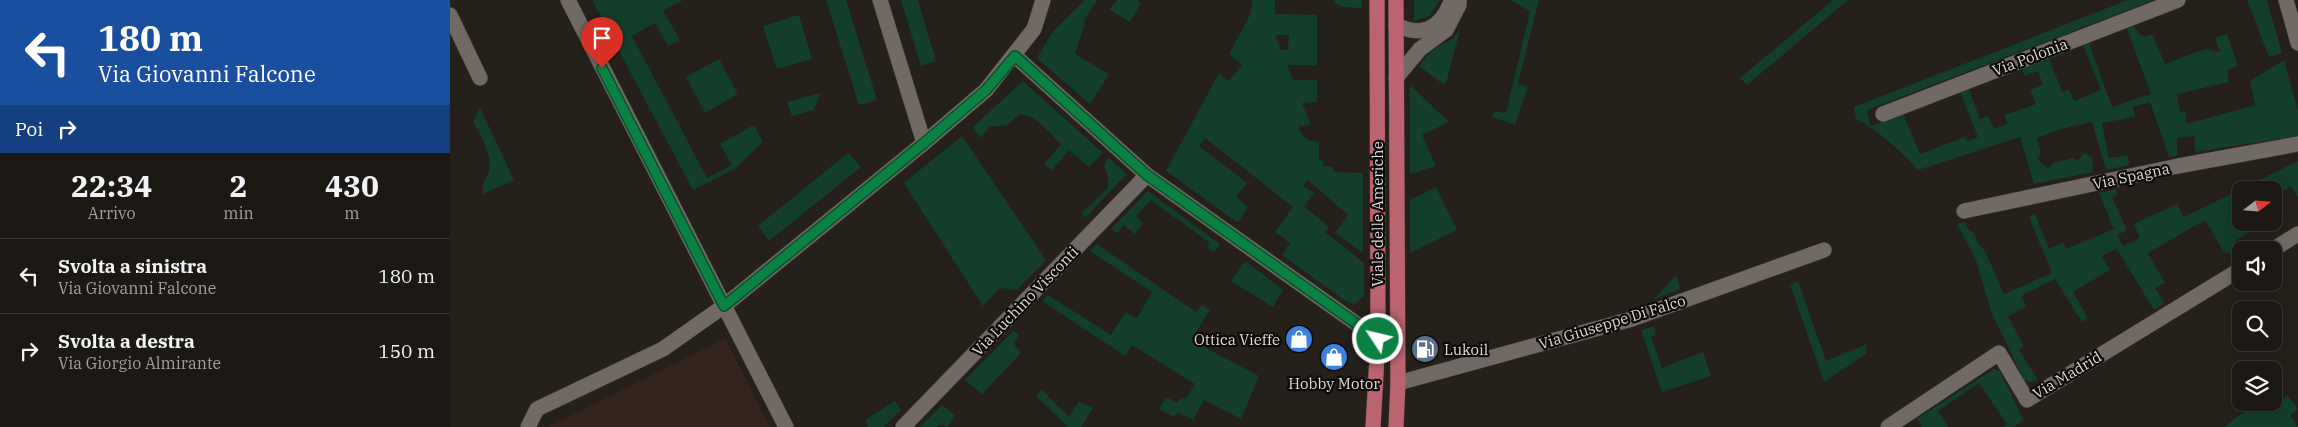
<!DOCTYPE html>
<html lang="it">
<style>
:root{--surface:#1c1814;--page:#292522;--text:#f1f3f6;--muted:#a0a0a0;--line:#3a3734}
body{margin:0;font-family:"IBM Plex Serif",serif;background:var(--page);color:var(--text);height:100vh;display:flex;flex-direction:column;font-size:19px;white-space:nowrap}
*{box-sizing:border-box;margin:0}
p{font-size:16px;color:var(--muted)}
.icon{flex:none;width:28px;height:28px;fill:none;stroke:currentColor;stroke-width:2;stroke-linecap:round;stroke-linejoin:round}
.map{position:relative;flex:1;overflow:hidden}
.side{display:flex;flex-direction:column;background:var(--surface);width:450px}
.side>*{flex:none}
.guide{background:#1a4fa0;color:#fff;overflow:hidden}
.needle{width:32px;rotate:73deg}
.fabs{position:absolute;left:1782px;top:181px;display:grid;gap:10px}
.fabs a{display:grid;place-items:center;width:50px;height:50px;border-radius:10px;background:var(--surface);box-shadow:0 2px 12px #0003,0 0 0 1px var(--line);font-size:25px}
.pin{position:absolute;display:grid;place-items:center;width:42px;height:42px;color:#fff;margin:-51px -21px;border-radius:50% 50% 50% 0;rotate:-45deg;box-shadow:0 0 5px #0007}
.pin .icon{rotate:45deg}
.me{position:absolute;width:55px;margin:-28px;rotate:305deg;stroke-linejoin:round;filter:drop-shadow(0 0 4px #0008)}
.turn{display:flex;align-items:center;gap:18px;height:105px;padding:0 15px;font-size:22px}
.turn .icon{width:65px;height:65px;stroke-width:2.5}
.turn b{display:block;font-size:35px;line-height:42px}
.then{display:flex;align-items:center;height:48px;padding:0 15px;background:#0003;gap:10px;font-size:19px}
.eta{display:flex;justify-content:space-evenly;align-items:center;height:85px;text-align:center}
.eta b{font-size:30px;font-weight:800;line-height:35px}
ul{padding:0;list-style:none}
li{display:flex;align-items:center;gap:15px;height:75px;padding:0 15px;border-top:1px solid var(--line)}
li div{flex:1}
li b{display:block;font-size:19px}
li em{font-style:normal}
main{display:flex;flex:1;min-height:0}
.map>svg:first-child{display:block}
.education{fill:#35231d}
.green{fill:#133e2c;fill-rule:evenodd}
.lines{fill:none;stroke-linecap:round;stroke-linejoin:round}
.minor-casing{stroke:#403b38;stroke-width:16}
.major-casing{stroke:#403b38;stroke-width:16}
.minor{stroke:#716a64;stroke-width:15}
.major{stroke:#bb636f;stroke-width:15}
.route-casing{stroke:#07532c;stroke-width:12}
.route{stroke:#0b8043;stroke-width:9}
.labels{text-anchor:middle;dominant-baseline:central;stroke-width:4.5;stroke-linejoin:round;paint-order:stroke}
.street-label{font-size:15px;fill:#dfdbd8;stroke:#0c0a08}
.poi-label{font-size:15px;fill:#dfdbd8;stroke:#0c0a08;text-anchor:end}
</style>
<main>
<section class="side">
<div class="guide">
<div class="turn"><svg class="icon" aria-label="left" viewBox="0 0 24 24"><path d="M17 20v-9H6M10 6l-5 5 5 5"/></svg><div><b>180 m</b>Via Giovanni Falcone</div></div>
<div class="then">Poi<svg class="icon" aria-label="right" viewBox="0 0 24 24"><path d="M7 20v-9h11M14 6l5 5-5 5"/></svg></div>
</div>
<div class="eta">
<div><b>22:34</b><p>Arrivo</p></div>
<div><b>2</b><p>min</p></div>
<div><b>430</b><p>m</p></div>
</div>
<ul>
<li><svg class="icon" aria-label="left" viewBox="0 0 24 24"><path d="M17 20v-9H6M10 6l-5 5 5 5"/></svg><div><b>Svolta a sinistra</b><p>Via Giovanni Falcone</p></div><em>180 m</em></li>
<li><svg class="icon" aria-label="right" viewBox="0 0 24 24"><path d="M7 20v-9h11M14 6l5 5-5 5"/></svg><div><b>Svolta a destra</b><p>Via Giorgio Almirante</p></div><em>150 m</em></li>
</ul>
</section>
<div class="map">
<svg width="1848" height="427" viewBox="0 0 1848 427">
<rect width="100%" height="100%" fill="#25201a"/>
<!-- education -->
<path class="education" d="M 275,338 L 320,427 L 99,427 L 101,425 Z"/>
<!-- green -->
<path class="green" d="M 142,0 L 233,0 L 213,10 L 230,40 L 218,46 L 205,23 L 182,36 L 257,178 L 282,165 L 270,144 L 304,125 L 313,142 L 286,168 L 243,190 Z
M 376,0 L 396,0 L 427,100 L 409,105 Z
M 451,0 L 468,0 L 486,61 L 471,66 Z
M 635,0 L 647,0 L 635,19 L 634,26 L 625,54 L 659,74 L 640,104 L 587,58 L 603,31 Z
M 668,0 L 687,0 L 691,4 L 680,22 L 659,9 Z
M 802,0 L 825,0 L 825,14 L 867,15 L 867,65 L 837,65 L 843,80 L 867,80 L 867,102 L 852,103 L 861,125 L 848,126 C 852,137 857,141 869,142 L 869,159 L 873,160 L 873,166 L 883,167 L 883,172 L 913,173 L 913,253 L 885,233 L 898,215 L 858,180 L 853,186 L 864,193 L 854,206 L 879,227 L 875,232 L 914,263 L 914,296 L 905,304 L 897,302 L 832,255 L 840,243 L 825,232 L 843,207 L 755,138 L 749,146 L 797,183 L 786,197 L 798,207 L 788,223 L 716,171 L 769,73 L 779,81 L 792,65 L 779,54 L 801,13 ZM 825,35 L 839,35 L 838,50 L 831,50 Z
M 884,0 L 912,0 L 912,8 L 894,7 L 884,3 Z
M 964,0 L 990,0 L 979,16 L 964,21 Z
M 1060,0 L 1089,0 L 1068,84 L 1078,86 L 1065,125 L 1042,117 L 1045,111 L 1056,113 L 1080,11 Z
M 1383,0 L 1398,0 L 1297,85 L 1290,78 Z
M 1678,0 L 1704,0 L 1417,110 L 1420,126 L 1453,114 L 1470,154 L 1515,137 L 1517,141 L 1528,137 L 1510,92 L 1519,89 L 1530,119 L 1538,116 L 1544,129 L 1557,124 L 1555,115 L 1586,104 L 1580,90 L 1593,85 L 1588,71 L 1575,76 L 1571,69 L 1599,58 L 1612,92 L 1619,89 L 1624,101 L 1651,90 L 1633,45 L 1639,43 L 1662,107 L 1701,94 L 1677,29 L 1684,26 L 1690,35 L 1696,36 L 1702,34 L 1715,64 L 1755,49 L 1770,52 L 1765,38 L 1777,34 L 1788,66 L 1777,70 L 1779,82 L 1727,94 L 1730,112 L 1735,111 L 1737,124 L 1805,105 L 1800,81 L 1834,60 L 1848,111 L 1848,136 L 1745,152 L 1744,136 L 1727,138 L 1727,156 L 1719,157 L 1700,102 L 1683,107 L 1685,117 L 1652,123 L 1659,158 L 1678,155 L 1679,165 L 1656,170 L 1642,122 L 1607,130 L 1587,138 L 1591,153 L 1587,159 L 1598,169 L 1603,163 L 1623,158 L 1628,161 L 1633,153 L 1642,157 L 1643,172 L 1584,184 L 1570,137 L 1468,170 C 1449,150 1431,132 1406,119 L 1404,107 Z
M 1797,0 L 1817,0 L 1832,53 L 1819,57 Z
M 349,15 L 362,59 L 327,69 L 313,26 Z
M 1010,29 L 997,80 L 994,85 L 969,66 C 973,61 977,55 982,51 C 992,41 1000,46 1010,29 Z
M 269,59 L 288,94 L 255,113 L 236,77 Z
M 573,81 L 653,153 L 639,167 L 619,150 L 602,170 L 594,164 L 611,144 C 600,134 587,115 570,114 L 557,125 L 539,127 L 531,138 L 523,127 Z
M 960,85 L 999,122 L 972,135 L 986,166 L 960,174 Z
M 371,93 L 363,110 L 342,116 L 337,102 Z
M 30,108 L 64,180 L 33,194 C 31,185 36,180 39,171 C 43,154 30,136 23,121 Z
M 512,136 L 596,260 L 567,290 L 550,288 L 533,306 L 454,183 Z
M 398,153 L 411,167 L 319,241 L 308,226 Z
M 658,157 L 677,174 L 635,218 L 631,213 L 658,188 L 658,176 L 654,165 Z
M 1848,161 L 1848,197 L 1841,186 L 1824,197 L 1824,190 L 1791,190 L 1791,222 L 1797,223 L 1801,231 L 1785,241 L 1791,257 L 1789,258 L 1773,251 L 1755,220 L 1698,253 L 1715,283 L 1705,288 L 1714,303 L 1704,310 L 1667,249 L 1652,256 L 1660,270 L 1623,292 L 1638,318 L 1632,322 L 1605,279 L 1571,296 L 1576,307 L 1558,316 L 1574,346 L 1569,350 L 1588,380 L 1580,382 L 1574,380 L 1541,311 L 1526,260 L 1507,224 L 1515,222 L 1518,229 L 1524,233 L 1528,243 L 1535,251 L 1554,294 L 1602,273 L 1579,217 L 1585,214 L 1599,249 L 1613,242 L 1616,249 L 1664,229 L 1649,193 L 1666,189 L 1667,194 L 1662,198 L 1677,230 L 1667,235 L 1673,246 L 1690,238 L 1684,224 L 1727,204 L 1734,217 Z
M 986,187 L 1007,230 L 960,253 L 960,200 Z
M 698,191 L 770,244 L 764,252 L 757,248 L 760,243 L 701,200 L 686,216 L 693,223 L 685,234 L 674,225 L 667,233 L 661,229 Z
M 647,244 L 746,312 L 752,305 L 760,310 L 741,340 L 809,376 L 791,419 L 754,400 L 743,420 L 728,412 L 724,417 L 709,409 L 716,397 L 727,403 L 732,397 L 736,399 L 745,384 L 682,345 L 675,356 L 592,301 L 598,295 L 661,335 L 676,312 L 687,318 L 702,292 L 640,251 Z
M 795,261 L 833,290 L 823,307 L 781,281 Z
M 1226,275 L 1230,289 L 1204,299 Z
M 1348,281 L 1376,361 L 1417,344 L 1416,354 L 1374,382 L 1340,284 Z
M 1204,326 L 1206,335 L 1201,337 L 1212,368 L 1253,352 L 1261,376 L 1212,392 L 1191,330 Z
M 563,331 L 569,335 L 564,344 L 571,353 L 532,394 L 515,380 Z
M 1544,369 L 1550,371 L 1573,419 C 1567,427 1563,427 1553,427 L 1557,424 L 1529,383 L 1488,411 L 1498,427 L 1472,427 L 1467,419 Z
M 592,390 L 619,417 L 629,401 L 643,408 L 631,427 L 618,427 L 586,396 Z
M 1824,395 L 1829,402 L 1837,395 L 1848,409 L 1840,415 L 1848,427 L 1774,427 L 1806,403 L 1824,402 Z
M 445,401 L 451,410 L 433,427 L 418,427 L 415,420 Z
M 492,405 L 505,416 L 498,427 L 490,424 L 487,427 L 470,427 Z"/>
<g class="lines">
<!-- minor casing -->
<g class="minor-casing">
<path id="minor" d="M 118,0 L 336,427
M 430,0 L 474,143
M 1836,0 L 1848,43
M 0,15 L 30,78
M 946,25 C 971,37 989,30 1000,4
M 565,56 L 697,175 L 928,339
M 946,78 L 970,49 L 996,30 L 1009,5 L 1009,0
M 1433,114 L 1728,0
M 1514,211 L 1728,166 L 1848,144
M 1822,250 L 1848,234
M 948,383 L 1182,319 L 1374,250
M 78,427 L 87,409 L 213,349 L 274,306 L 474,143 L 536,90 L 584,29 L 593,0
M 453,427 L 697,175
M 1438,427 L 1549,353 L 1577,400 L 1791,269"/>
</g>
<!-- major casing -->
<g class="major-casing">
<path id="major" d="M 946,0 L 948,383 L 946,427
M 923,427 L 928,339 L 927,0"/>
</g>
<!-- minor -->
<use href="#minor" class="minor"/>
<!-- major -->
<use href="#major" class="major"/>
</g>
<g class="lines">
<!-- route casing -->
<g class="route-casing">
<path id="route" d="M 152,68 L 274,306 L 474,143 L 536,90 L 565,56 L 697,175 L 928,339"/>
</g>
<!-- route -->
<use href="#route" class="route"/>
</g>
<!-- icons -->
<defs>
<g id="shop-disc" transform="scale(1.4375)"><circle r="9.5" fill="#3f7fe0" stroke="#0c0a08"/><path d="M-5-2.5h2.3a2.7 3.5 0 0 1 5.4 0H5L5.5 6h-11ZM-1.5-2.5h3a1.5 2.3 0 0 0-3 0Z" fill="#fff"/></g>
<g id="fuel-disc" transform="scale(1.4375)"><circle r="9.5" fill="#5c6f8a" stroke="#0c0a08"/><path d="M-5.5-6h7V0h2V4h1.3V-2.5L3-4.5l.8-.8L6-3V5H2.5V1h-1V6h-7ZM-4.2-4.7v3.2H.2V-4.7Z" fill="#fff"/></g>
</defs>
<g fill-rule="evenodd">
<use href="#shop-disc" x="849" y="339"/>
<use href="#fuel-disc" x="975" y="349"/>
<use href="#shop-disc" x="884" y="357"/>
</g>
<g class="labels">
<!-- street labels -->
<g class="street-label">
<text transform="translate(1580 57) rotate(-21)">Via Polonia</text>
<text transform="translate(1681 176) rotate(-12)">Via Spagna</text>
<text transform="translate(927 214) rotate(-90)">Viale delle Americhe</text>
<text transform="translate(575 301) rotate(-46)">Via Luchino Visconti</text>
<text transform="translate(1162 322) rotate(-17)">Via Giuseppe Di Falco</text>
<text transform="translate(1617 375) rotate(-31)">Via Madrid</text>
</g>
<!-- poi labels -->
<g class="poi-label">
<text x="830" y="339">Ottica Vieffe</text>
<text x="994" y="349" text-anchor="start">Lukoil</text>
<text x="884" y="383" text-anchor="middle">Hobby Motor</text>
</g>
</g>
</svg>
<div class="fabs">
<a><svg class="needle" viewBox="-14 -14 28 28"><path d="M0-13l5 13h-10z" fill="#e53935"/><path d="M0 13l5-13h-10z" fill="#a0a0a0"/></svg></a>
<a><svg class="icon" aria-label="sound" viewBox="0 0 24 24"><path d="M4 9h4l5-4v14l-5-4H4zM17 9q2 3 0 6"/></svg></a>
<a><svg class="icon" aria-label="search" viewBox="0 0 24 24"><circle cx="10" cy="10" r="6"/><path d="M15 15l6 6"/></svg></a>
<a><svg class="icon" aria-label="layers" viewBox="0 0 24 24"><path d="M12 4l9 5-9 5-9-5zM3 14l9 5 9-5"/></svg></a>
</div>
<div class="pin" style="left:152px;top:68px;background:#d93025"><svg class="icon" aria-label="arrive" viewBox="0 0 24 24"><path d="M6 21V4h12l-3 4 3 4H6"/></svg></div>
<svg class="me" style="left:928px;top:339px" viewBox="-20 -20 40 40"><circle r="17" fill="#0b8043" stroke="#fff" stroke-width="3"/><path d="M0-11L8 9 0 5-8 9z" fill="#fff"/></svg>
</div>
</main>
